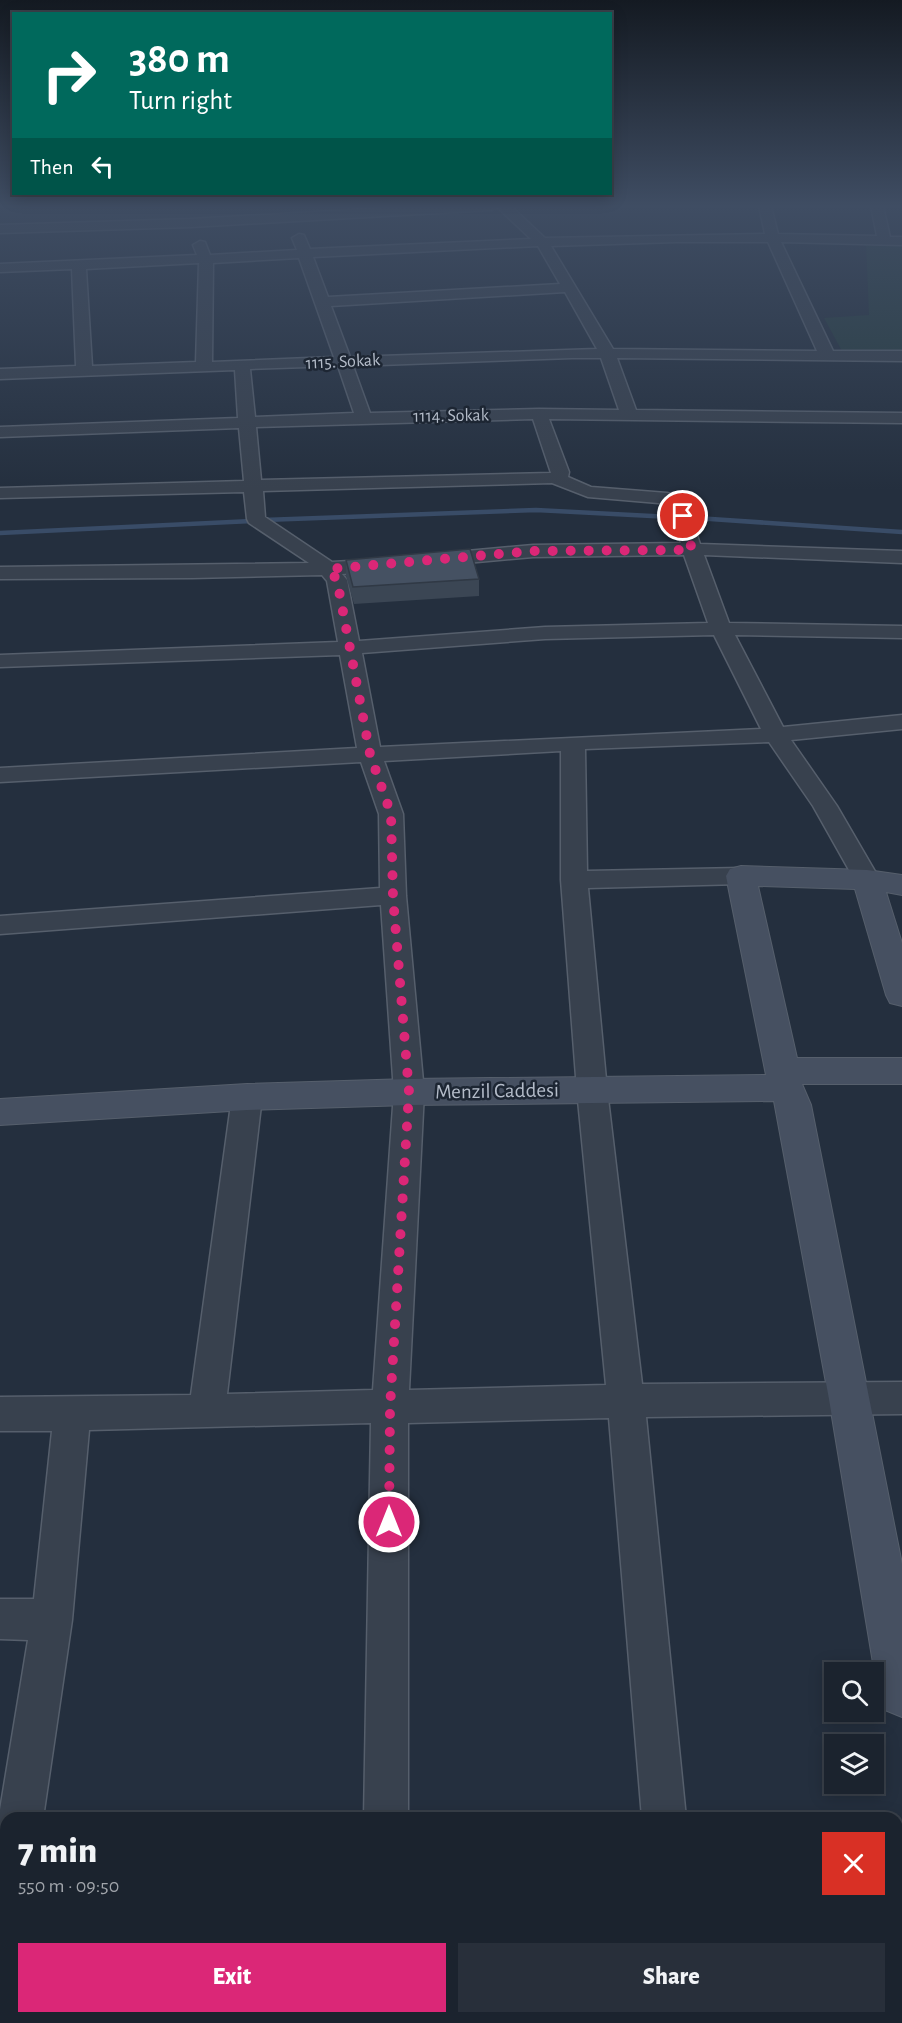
<!DOCTYPE html>
<meta charset="utf-8">
<style>
:root{--surface:#1b232e;--page:#282f3a;--text:#f1f3f6;--muted:#a0a4aa;--line:#39404a;--accent:#db2777}
body{margin:0;font-family:"Alegreya Sans",sans-serif;background:var(--page);color:var(--text);height:100vh;display:flex;flex-direction:column;font-size:22px;white-space:nowrap}
*{box-sizing:border-box;margin:0}
p{font-size:20px;color:var(--muted)}
.icon{flex:none;width:33px;height:33px;fill:none;stroke:currentColor;stroke-width:2;stroke-linecap:round;stroke-linejoin:round}
.map{position:relative;flex:1;overflow:hidden}
.drawer{position:absolute;left:0px;top:1812px;width:903px;height:212px;display:flex;flex-direction:column;background:var(--surface);border-radius:18px 18px 0 0;box-shadow:0 3px 15px #0003,0 0 0 2px var(--line)}
.drawer>*{flex:none}
.top-card{position:absolute;left:12px;top:12px;width:600px;height:183px;border-radius:0px;box-shadow:0 3px 15px #0003,0 0 0 2px var(--line);background:#00695c;color:#fff;overflow:hidden}
.fabs{position:absolute;left:824px;top:1662px;display:grid;gap:12px}
.fabs a{display:grid;place-items:center;width:60px;height:60px;border-radius:0px;background:var(--surface);box-shadow:0 3px 15px #0003,0 0 0 2px var(--line);font-size:30px}
.pin{position:absolute;display:grid;place-items:center;width:51px;height:51px;color:#fff;margin:-26px;border:3px solid #fff;border-radius:50%;box-shadow:0 2px 6px #0007}
.me{position:absolute;width:66px;margin:-33px;rotate:0deg;stroke-linejoin:round;filter:drop-shadow(0 0 4px #0008)}
.turn{display:flex;align-items:center;gap:21px;height:126px;padding:0 18px;font-size:27px}
.turn .icon{width:78px;height:78px;stroke-width:2.5}
.turn b{display:block;font-size:42px;line-height:51px}
.then{display:flex;align-items:center;height:57px;padding:0 18px;background:#0003;gap:12px;font-size:22px}
.round{display:grid;place-items:center;flex:none;width:63px;height:63px;border-radius:0px;background:var(--page)}
.overview{display:flex;align-items:center;justify-content:space-between;height:102px;padding:0 18px}
h1{font-size:36px;font-weight:800;line-height:45px}
.primary-button{display:flex;gap:12px;margin-top:auto;padding:12px 18px}
.primary-button a{flex:1;height:69px;border-radius:0px;background:var(--accent);color:#fff;font-size:24px;font-weight:800;line-height:69px;text-align:center}
.primary-button a+a{background:var(--page);color:var(--text)}
.map>svg:first-child{display:block}
.green{fill:#263c3f}
.lines{fill:none;stroke-linecap:round;stroke-linejoin:round}
.stream{stroke:#394c67;stroke-width:4.5}
.street-casing{stroke:#565f6c;stroke-width:3}
.secondary-casing{stroke:#565f6c;stroke-width:2}
.street{fill:#38414e;fill-rule:evenodd}
.secondary{fill:#465061;fill-rule:evenodd}
.wall{fill:#3b4654}
.building{fill:#455162;stroke:#303945;stroke-width:1.5}
.route{stroke:#db2777;stroke-width:10;stroke-dasharray:0 18}
.labels{text-anchor:middle;dominant-baseline:central;stroke-width:5;stroke-linejoin:round;paint-order:stroke}
.far-street-label{font-size:18px;fill:#b4bcc9;stroke:#1d2633}
.street-label{font-size:21px;fill:#b4bcc9;stroke:#1d2633}
</style>
<div class="map">
<svg width="902" height="2023" viewBox="0 0 902 2023">
<rect width="100%" height="100%" fill="#242f3e"/>
<!-- green -->
<path class="green" d="M 866,244 L 902,245 L 902,353 L 842,351 L 824,318 L 869,315 Z"/>
<g class="lines">
<!-- stream -->
<path class="stream" d="M 696,518 L 902,532
M 264,520 L 536,510 L 671,517
M 0,533 L 252,521"/>
<!-- street casing -->
<g class="street-casing">
<path id="street" d="M 420,206 L 511,206 L 545,238 L 765,234 L 759,206 L 771,206 L 778,234 L 877,236 L 871,206 L 883,206 L 890,237 L 902,237 L 902,245 L 781,242 L 833,351 L 902,351 L 902,361 L 617,358 L 636,410 L 902,413 L 902,423 L 549,419 L 569,472 L 568,477 L 591,487 L 667,493 L 684,497 L 700,544 L 902,551 L 902,563 L 704,555 L 729,623 L 902,626 L 902,638 L 735,635 L 783,727 L 902,715 L 902,729 L 791,740 L 837,806 L 880,880 L 876,886 L 867,888 L 858,886 L 813,806 L 769,742 L 585,749 L 587,871 L 741,868 L 750,870 L 754,876 L 750,882 L 741,884 L 588,888 L 607,1090 L 642,1384 L 902,1382 L 902,1414 L 646,1417 L 686,1818 L 642,1818 L 609,1418 L 408,1423 L 408,1818 L 364,1818 L 371,1423 L 89,1430 L 72,1620 L 43,1818 L 6,1818 L 6,1834 L 0,1821 L 0,1810 L 28,1640 L 0,1639 L 0,1599 L 34,1599 L 52,1431 L 0,1431 L 0,1397 L 191,1395 L 232,1097 L 236,1089 L 247,1086 L 258,1089 L 262,1097 L 227,1394 L 373,1390 L 394,1092 L 381,905 L 0,934 L 0,916 L 380,888 L 379,814 L 361,762 L 0,782 L 0,768 L 357,748 L 340,655 L 0,667 L 0,655 L 338,642 L 327,581 L 322,575 L 192,578 L 0,579 L 0,567 L 309,563 L 249,523 L 247,519 L 244,492 L 0,498 L 0,488 L 244,481 L 239,428 L 0,437 L 0,427 L 238,418 L 235,370 L 0,379 L 0,369 L 76,366 L 72,269 L 0,272 L 0,264 L 197,255 L 193,245 L 200,241 L 205,242 L 210,255 L 297,250 L 292,238 L 299,234 L 304,235 L 310,249 L 531,239 L 497,207 L 492,210 L 191,227 L 0,233 L 0,225 L 191,219 ZM 676,242 L 768,242 L 817,351 L 613,349 L 551,246 ZM 538,246 L 560,284 L 328,297 L 313,257 ZM 299,258 L 334,357 L 212,362 L 213,263 ZM 199,263 L 196,362 L 92,366 L 86,269 ZM 565,292 L 597,349 L 350,357 L 331,306 ZM 572,358 L 601,358 L 619,410 L 539,409 L 370,413 L 353,366 ZM 338,366 L 354,413 L 255,417 L 250,369 ZM 533,419 L 551,473 L 261,480 L 256,427 ZM 552,483 L 588,497 L 670,504 L 681,543 L 533,545 L 434,554 L 427,556 L 424,560 L 427,564 L 434,566 L 533,557 L 684,555 L 708,623 L 545,627 L 359,641 L 347,580 L 342,574 L 385,571 L 392,569 L 395,565 L 392,561 L 385,559 L 332,562 L 265,517 L 263,491 ZM 714,635 L 761,729 L 380,747 L 362,653 L 545,639 ZM 561,751 L 561,880 L 577,1090 L 606,1385 L 409,1390 L 424,1092 L 406,896 L 403,814 L 384,761 Z
M 6,1892 L 6,1975 L 0,1978 L 0,1894 Z
M 360,2018 L 408,2018 L 408,2023 L 360,2023 Z
M 658,2018 L 706,2018 L 706,2023 L 658,2023 Z"/>
</g>
<!-- secondary casing -->
<g class="secondary-casing">
<path id="secondary" d="M 741,866 L 867,870 L 902,875 L 902,895 L 886,892 L 902,943 L 902,1006 L 890,1003 L 886,995 L 855,889 L 758,886 L 797,1058 L 902,1058 L 902,1084 L 802,1084 L 811,1105 L 902,1564 L 902,1717 L 885,1710 L 878,1693 L 829,1399 L 774,1101 L 409,1105 L 247,1110 L 0,1125 L 0,1099 L 247,1084 L 409,1079 L 766,1075 L 726,876 L 730,869 Z"/>
</g>
<!-- street -->
<use href="#street" class="street"/>
<!-- secondary -->
<use href="#secondary" class="secondary"/>
</g>
<!-- wall -->
<path class="wall" d="M 346,560 L 479,579 L 479,596 L 354,604 L 346,576 Z"/>
<!-- building -->
<path class="building" d="M 470,549 L 479,579 L 353,587 L 346,560 Z"/>
<!-- sky -->
<linearGradient id="sky" x2="0" y2="1"><stop stop-color="#141a22"/><stop offset="0.42" stop-color="#3f4d63"/><stop offset="1" stop-color="#3f4d63" stop-opacity="0"/></linearGradient>
<rect width="902" height="490" fill="url(#sky)"/>
<g class="lines">
<!-- route -->
<path class="route" d="M 389,1522 L 390,1408 L 409,1092 L 393,897 L 391,814 L 370,754 L 337,580 L 329,569 L 533,551 L 692,550 L 683,516"/>
</g>
<g class="labels">
<!-- far-street labels -->
<g class="far-street-label">
<text transform="translate(343 362) rotate(-3)">1115. Sokak</text>
<text transform="translate(451 416) rotate(-1)">1114. Sokak</text>
</g>
<!-- street labels -->
<g class="street-label">
<text transform="translate(497 1091) rotate(-1)">Menzil Caddesi</text>
</g>
</g>
</svg>
<div class="fabs">
<a><svg class="icon" aria-label="search" viewBox="0 0 24 24"><circle cx="10" cy="10" r="6"/><path d="M15 15l6 6"/></svg></a>
<a><svg class="icon" aria-label="layers" viewBox="0 0 24 24"><path d="M12 4l9 5-9 5-9-5zM3 14l9 5 9-5"/></svg></a>
</div>
<div class="pin" style="left:683px;top:516px;background:#d93025"><svg class="icon" aria-label="arrive" viewBox="0 0 24 24"><path d="M6 21V4h12l-3 4 3 4H6"/></svg></div>
<svg class="me" style="left:389px;top:1522px" viewBox="-20 -20 40 40"><circle r="17" fill="#db2777" stroke="#fff" stroke-width="3"/><path d="M0-11L8 9 0 5-8 9z" fill="#fff"/></svg>
<div class="top-card">
<div class="turn"><svg class="icon" aria-label="right" viewBox="0 0 24 24"><path d="M7 20v-9h11M14 6l5 5-5 5"/></svg><div><b>380 m</b>Turn right</div></div>
<div class="then">Then<svg class="icon" aria-label="left" viewBox="0 0 24 24"><path d="M17 20v-9H6M10 6l-5 5 5 5"/></svg></div>
</div>
<section class="drawer">
<div class="overview"><div><h1>7 min</h1><p>550 m · 09:50</p></div><a class="round" style="background:#d93025;color:#fff"><svg class="icon" aria-label="close" viewBox="0 0 24 24"><path d="M6 6l12 12M18 6L6 18"/></svg></a></div>
<div class="primary-button"><a>Exit</a><a>Share</a></div>
</section>
</div>
